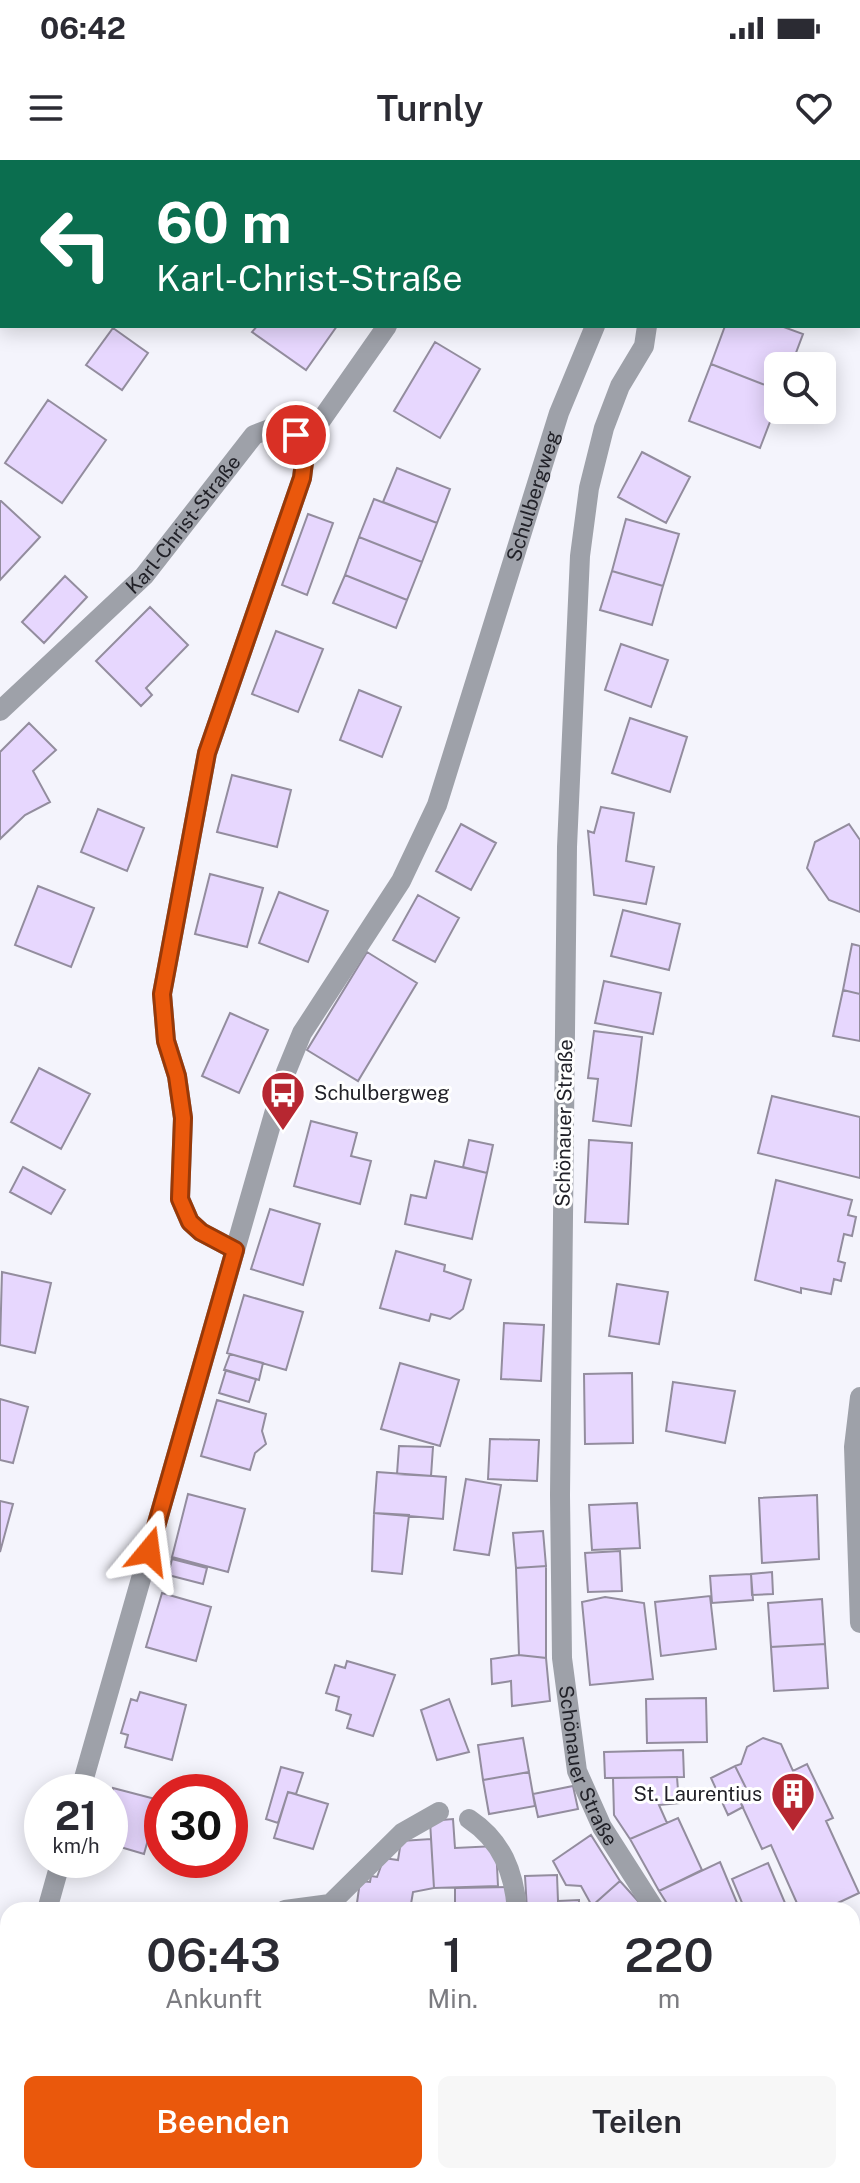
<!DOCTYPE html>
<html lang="de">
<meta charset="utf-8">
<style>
:root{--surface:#fff;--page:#f7f7f7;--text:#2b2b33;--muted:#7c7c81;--accent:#ea580c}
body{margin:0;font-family:"Public Sans",sans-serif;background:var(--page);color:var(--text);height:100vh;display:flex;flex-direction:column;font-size:30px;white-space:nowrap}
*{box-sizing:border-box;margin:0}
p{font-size:26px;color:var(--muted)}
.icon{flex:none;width:44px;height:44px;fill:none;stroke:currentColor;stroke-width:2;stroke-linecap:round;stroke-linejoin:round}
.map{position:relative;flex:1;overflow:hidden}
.panel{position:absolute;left:0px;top:1742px;width:860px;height:282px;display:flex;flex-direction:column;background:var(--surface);border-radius:24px 24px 0 0;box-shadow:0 4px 20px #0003}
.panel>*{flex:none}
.top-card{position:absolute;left:0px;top:0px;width:860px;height:168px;box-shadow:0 4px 20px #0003;background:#0b6e4f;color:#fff;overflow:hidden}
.buttons{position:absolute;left:764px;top:192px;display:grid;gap:16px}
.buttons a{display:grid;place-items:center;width:72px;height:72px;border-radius:12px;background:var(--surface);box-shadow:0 4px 20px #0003;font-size:40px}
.speed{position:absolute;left:24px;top:1614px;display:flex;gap:16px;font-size:40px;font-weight:700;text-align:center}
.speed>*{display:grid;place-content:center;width:104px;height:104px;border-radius:50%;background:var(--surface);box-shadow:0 4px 20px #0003;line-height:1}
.speed small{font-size:20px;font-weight:400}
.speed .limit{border:12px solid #d22;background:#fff;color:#111}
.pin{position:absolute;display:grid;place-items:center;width:68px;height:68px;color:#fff;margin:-34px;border:4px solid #fff;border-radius:50%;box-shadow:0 2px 8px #0007}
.me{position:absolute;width:88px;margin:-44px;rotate:16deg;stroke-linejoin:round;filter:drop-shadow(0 0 6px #0008)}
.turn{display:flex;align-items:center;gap:28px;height:168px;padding:0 24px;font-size:36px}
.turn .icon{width:104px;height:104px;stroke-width:2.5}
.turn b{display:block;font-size:56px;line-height:68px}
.eta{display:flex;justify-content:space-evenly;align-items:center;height:136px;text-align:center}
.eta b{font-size:48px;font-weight:600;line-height:56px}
.cta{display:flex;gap:16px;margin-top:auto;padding:16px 24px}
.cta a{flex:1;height:92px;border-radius:12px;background:var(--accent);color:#fff;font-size:32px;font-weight:600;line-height:92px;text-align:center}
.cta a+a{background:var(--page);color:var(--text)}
.status{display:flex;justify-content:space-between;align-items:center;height:56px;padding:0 40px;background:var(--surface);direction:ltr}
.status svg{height:22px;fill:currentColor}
header{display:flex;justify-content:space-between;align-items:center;height:104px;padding:0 24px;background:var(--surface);font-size:36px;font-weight:600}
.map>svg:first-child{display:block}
.building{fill:#e7d7fe;stroke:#938d9e;stroke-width:2}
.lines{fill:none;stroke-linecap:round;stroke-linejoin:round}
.minor{stroke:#9ea1a9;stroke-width:20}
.route-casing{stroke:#983908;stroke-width:20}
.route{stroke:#ea580c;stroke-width:14}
.labels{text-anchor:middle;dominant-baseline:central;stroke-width:6;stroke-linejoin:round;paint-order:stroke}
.street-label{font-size:20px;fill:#212128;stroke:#fff}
.poi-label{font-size:20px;fill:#212128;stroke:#fff;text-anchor:start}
</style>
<div class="status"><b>06:42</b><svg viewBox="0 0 49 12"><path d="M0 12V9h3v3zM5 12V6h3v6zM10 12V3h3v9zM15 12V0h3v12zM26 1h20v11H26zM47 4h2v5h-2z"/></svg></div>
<header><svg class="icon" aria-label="menu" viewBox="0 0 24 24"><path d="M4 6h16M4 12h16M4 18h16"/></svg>Turnly<svg class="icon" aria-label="heart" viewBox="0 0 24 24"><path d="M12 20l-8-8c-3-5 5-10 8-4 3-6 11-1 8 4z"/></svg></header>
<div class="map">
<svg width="860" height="2023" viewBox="0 0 860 2023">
<rect width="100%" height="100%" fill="#f4f4fc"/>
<!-- building -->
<path class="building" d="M 169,0 L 255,0 L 168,2 Z
M 257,166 L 337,166 L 306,210 L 252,172 Z
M 725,166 L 781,166 L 803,174 L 791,206 L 778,206 L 778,230 L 711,204 Z
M 113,168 L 148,193 L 122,230 L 86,205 Z
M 435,182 L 480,209 L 440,278 L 394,251 Z
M 711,204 L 778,230 L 778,241 L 760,288 L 689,261 Z
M 48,240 L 106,280 L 62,343 L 5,303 Z
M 642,292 L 690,317 L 666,363 L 618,337 Z
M 397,308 L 450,329 L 437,363 L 383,342 Z
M 374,339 L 437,363 L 422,402 L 359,377 Z
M 1,341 L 40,377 L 0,420 L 0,341 Z
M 308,354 L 333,363 L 307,435 L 282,425 Z
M 626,359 L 679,374 L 663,426 L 612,411 Z
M 359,377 L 422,402 L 407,440 L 345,415 Z
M 612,411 L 663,426 L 652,465 L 600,450 Z
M 345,415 L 407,440 L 396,468 L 333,443 Z
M 65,416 L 87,437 L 44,483 L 22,462 Z
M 150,447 L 188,485 L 146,528 L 152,535 L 141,546 L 96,501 Z
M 276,471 L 323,489 L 298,552 L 252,534 Z
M 621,484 L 668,500 L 651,547 L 605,530 Z
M 359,530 L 401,547 L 382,597 L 340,580 Z
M 630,558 L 687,577 L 670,632 L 612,613 Z
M 29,563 L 56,590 L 33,611 L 50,642 L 25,655 L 0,679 L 0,592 Z
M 232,615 L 291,630 L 277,687 L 217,672 Z
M 601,647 L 634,653 L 626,701 L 654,707 L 646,744 L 594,735 L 588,671 L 594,673 Z
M 98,649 L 144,668 L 127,711 L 81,692 Z
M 461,664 L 496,683 L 471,730 L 436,711 Z
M 849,664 L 860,680 L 860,752 L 829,740 L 807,708 L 815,682 Z
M 210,714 L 263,728 L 247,787 L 195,774 Z
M 38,726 L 94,748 L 71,807 L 15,785 Z
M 279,732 L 328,751 L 308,802 L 259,783 Z
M 418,735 L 459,758 L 435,802 L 393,780 Z
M 623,750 L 680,764 L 669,810 L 611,796 Z
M 852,784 L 860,786 L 860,834 L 843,830 Z
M 367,792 L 417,823 L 358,921 L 307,890 Z
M 604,821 L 661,833 L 653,874 L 595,863 Z
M 843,830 L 860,834 L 860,881 L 833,876 Z
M 230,853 L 268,870 L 239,933 L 202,916 Z
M 594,871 L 642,877 L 631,966 L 593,961 L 598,919 L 588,918 Z
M 39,908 L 90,934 L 61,989 L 11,962 Z
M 772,936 L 860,957 L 860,1018 L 758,993 Z
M 311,961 L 357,973 L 351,996 L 371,1001 L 360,1044 L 294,1026 Z
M 469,980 L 493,985 L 487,1013 L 463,1007 Z
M 589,980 L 632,983 L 628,1064 L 585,1062 Z
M 435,1001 L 487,1013 L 472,1079 L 405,1064 L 411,1035 L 426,1038 Z
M 23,1007 L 65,1030 L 51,1054 L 10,1032 Z
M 776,1020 L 852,1040 L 848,1055 L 856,1057 L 852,1076 L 844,1074 L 838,1101 L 845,1103 L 841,1121 L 834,1119 L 831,1134 L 801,1128 L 801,1133 L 755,1120 Z
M 270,1049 L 320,1064 L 303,1125 L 251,1109 Z
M 396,1091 L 445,1105 L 444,1111 L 471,1120 L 463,1149 L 450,1159 L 431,1154 L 429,1161 L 380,1148 Z
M 2,1112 L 51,1123 L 35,1193 L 0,1185 Z
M 617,1124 L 668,1132 L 659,1184 L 609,1176 Z
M 244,1135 L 303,1152 L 286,1210 L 227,1193 Z
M 504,1163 L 544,1165 L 541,1221 L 501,1219 Z
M 230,1194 L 263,1203 L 259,1220 L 224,1210 Z
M 400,1203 L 459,1220 L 440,1286 L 381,1269 Z
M 226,1210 L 256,1219 L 249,1242 L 219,1233 Z
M 632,1213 L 633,1283 L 585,1284 L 584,1214 Z
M 673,1222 L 735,1231 L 725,1283 L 666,1271 Z
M 0,1239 L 28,1247 L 13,1303 L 0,1300 Z
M 217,1240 L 266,1254 L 262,1271 L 266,1284 L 255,1293 L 250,1310 L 201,1296 Z
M 490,1279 L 539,1280 L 537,1321 L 488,1319 Z
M 399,1286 L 433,1287 L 431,1316 L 397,1314 Z
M 377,1312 L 446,1317 L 443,1359 L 374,1353 Z
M 466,1319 L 501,1325 L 489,1395 L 454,1390 Z
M 188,1334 L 245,1349 L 228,1412 L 172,1397 Z
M 817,1335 L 819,1399 L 762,1403 L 759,1338 Z
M 0,1341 L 13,1344 L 0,1392 Z
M 637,1343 L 640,1388 L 592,1390 L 589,1345 Z
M 374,1353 L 409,1355 L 402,1414 L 372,1411 Z
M 543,1371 L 546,1406 L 516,1408 L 513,1373 Z
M 620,1391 L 622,1431 L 588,1432 L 585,1393 Z
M 172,1399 L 207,1408 L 203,1424 L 168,1415 Z
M 546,1406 L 546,1498 L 519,1495 L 516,1408 Z
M 772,1412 L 773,1434 L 752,1435 L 751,1414 Z
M 751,1414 L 753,1440 L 712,1443 L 710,1416 Z
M 162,1433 L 211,1447 L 196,1501 L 146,1487 Z
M 710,1436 L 716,1489 L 661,1496 L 655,1442 Z
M 605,1437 L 644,1443 L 653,1519 L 590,1525 L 582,1442 Z
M 822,1439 L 825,1484 L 771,1487 L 768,1443 Z
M 825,1484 L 828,1528 L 774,1531 L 771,1487 Z
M 519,1495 L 546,1498 L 550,1541 L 512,1546 L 511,1521 L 492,1524 L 491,1499 Z
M 347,1501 L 395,1515 L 373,1576 L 347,1568 L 351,1555 L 336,1550 L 339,1537 L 326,1533 L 335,1505 L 345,1508 Z
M 140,1532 L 186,1545 L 172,1600 L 125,1587 L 128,1575 L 121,1573 L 131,1539 L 137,1541 Z
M 706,1538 L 707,1582 L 647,1583 L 646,1539 Z
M 449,1539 L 469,1592 L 437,1600 L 421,1550 Z
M 523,1578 L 529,1612 L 483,1620 L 478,1585 Z
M 763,1578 L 781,1584 L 793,1611 L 807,1604 L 833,1658 L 826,1661 L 859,1733 L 823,1750 L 800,1750 L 771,1685 L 762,1689 L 737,1635 L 747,1630 L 735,1606 L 741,1604 L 747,1587 Z
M 683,1590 L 684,1617 L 605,1618 L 604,1592 Z
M 735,1606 L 747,1630 L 737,1635 L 743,1647 L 728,1655 L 711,1618 Z
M 281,1607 L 303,1613 L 296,1634 L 288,1632 L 278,1663 L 266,1659 Z
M 529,1612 L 535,1646 L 489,1654 L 483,1620 Z
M 677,1617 L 679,1643 L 659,1645 L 667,1663 L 630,1679 L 614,1655 L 613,1618 Z
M 573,1626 L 578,1649 L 538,1657 L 533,1634 Z
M 113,1628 L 159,1640 L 144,1694 L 110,1684 Z
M 288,1632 L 328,1644 L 313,1689 L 274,1678 Z
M 678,1658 L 702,1710 L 659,1731 L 630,1679 Z
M 453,1659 L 455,1688 L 496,1686 L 498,1726 L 434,1728 L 430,1661 Z
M 591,1675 L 620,1721 L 592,1746 L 581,1726 L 566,1725 L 553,1701 Z
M 431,1679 L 434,1728 L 413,1732 L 410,1750 L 356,1750 L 360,1721 L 370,1722 L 371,1716 L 377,1717 L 384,1698 L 398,1700 L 401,1681 Z
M 720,1702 L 740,1750 L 671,1750 L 659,1731 Z
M 768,1703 L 788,1750 L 745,1750 L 732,1719 Z
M 557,1715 L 558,1741 L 579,1740 L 579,1750 L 527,1750 L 525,1716 Z
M 620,1721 L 646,1750 L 595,1750 L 592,1746 Z
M 512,1727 L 513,1750 L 455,1750 L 455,1728 Z
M 852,1892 L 860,1936 L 860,2023 L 788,2023 L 788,2016 L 852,2016 Z
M 269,2016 L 344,2016 L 343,2023 L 268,2023 Z
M 436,2016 L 475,2016 L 480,2023 L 441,2023 Z"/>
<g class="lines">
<!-- minor -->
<g class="minor">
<path d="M 686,2 L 687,0"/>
<path id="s1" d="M 647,166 L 644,186 L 620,226 L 604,268 L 589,328 L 580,396 L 567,687 L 560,1335 L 562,1498 L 577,1611 L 602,1667 L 655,1750"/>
<path d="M 303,286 L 387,166"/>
<path id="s2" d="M 0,551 L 144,416 L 254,275 L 272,268 L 296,275 L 305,294 L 302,318 L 207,593 L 162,834 L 166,881 L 177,916 L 183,958 L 180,1039 L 190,1062 L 201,1072 L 235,1090"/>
<path d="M 860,1237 L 854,1287 L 860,1463"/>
<path id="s3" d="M 80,1632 L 286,912 L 302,873 L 401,721 L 437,645 L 559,253 L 595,166"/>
<path d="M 469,1659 C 502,1681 514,1712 517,1750"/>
<path d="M 47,1750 L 61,1700"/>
<path d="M 285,1750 L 330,1744 L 402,1673 L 439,1652"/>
<path d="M 852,1803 L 860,1798"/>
<path d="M 0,1912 L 8,1884"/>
<path d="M 0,2007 L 8,1995"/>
<path d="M 513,2023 L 522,2016"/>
</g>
</g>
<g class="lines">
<!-- route casing -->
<g class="route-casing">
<path id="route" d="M 149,1391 L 235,1090 L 201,1072 L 190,1062 L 180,1039 L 183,958 L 177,916 L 166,881 L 162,834 L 207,593 L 302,318 L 305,294 L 296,275"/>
</g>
<!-- route -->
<use href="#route" class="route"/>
</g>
<!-- icons -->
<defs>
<g id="bus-pin" transform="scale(2.3)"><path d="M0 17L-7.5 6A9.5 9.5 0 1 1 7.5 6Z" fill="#b72731" stroke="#fff"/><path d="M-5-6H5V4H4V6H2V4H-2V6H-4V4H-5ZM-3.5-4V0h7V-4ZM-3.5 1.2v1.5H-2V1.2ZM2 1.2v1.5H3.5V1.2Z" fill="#fff"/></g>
<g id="building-pin" transform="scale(2.3)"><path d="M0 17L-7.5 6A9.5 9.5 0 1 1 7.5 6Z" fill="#b72731" stroke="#fff"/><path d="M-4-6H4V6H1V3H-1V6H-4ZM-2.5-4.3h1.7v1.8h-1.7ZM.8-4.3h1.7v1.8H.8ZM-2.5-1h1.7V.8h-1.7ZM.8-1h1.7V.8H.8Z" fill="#fff"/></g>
</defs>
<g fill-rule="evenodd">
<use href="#bus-pin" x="283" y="933"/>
<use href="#building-pin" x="793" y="1634"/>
</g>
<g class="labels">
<!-- street labels -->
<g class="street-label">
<text stroke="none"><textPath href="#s3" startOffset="1380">Schulbergweg</textPath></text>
<text stroke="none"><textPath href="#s2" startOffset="262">Karl-Christ-Straße</textPath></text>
<text transform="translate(564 963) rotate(-89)">Schönauer Straße</text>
<text stroke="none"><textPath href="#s1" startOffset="1456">Schönauer Straße</textPath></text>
</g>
<!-- poi labels -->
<g class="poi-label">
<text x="314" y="933">Schulbergweg</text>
<text x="762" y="1634" text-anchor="end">St. Laurentius</text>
</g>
</g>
</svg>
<div class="buttons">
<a><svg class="icon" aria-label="search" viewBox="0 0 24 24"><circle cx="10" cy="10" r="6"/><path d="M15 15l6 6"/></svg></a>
</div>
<div class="speed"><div>21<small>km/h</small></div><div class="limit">30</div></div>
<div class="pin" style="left:296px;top:275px;background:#d93025"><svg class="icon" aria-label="arrive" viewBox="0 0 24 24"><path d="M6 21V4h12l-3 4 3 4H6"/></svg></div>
<svg class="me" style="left:149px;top:1391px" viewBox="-20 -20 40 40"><path d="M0-17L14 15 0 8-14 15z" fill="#ea580c" stroke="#fff" stroke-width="4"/></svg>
<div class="top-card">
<div class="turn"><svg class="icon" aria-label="left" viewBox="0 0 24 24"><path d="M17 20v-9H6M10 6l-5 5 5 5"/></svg><div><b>60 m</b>Karl-Christ-Straße</div></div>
</div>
<section class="panel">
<div class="eta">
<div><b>06:43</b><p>Ankunft</p></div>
<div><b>1</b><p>Min.</p></div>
<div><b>220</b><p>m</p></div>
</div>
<div class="cta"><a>Beenden</a><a>Teilen</a></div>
</section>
</div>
